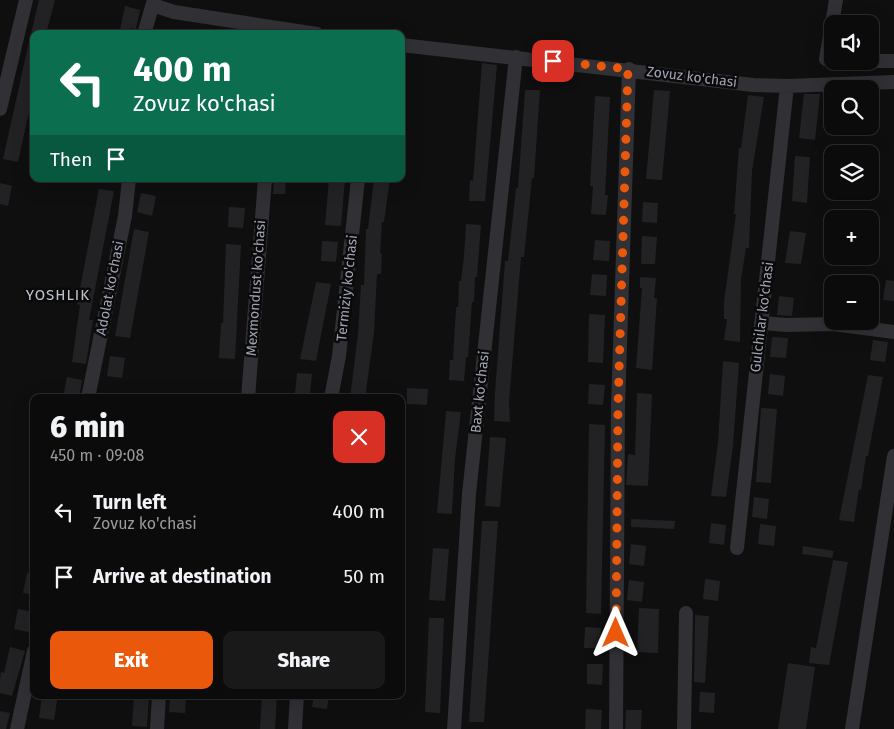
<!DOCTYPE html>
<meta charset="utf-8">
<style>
:root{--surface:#0b0b0c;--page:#19191a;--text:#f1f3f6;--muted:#9a9b9d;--line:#2b2b2d;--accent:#ea580c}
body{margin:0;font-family:"Fira Sans",sans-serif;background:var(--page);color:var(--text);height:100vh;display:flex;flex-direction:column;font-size:19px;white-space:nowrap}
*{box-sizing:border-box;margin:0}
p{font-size:16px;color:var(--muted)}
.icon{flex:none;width:28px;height:28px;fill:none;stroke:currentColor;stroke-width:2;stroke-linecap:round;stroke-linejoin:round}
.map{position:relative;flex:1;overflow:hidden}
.drawer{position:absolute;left:30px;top:394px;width:375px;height:305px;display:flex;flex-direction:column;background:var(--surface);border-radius:10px;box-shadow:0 5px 20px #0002,0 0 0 1px var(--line)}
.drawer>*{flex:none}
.banner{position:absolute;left:30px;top:30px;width:375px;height:152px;border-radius:10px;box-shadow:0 5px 20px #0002,0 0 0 1px var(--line);background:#0b6e4f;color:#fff;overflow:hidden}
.fabs{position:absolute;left:824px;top:15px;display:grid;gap:10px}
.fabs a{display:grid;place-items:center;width:55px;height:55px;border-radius:10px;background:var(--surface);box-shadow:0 5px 20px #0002,0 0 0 1px var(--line);font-size:25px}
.pin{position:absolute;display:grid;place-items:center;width:42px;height:42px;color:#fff;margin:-21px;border-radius:10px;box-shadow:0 2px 8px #0006}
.me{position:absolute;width:55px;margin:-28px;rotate:0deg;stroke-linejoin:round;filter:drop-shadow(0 0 4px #0008)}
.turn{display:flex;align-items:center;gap:18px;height:105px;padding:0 20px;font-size:22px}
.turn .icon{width:65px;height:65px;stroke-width:2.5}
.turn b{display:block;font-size:35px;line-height:42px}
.then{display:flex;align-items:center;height:48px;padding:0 20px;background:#0003;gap:10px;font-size:19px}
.round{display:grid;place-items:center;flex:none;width:52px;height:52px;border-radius:10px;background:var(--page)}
.summary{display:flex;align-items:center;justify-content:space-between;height:85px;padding:0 20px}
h1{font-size:30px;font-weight:800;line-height:38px}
.primary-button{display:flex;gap:10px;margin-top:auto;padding:10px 20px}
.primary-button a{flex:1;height:58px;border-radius:10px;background:var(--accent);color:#fff;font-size:20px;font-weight:800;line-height:58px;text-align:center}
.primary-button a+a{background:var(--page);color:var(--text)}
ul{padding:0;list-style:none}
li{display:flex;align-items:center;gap:15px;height:65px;padding:0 20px}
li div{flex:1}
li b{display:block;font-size:19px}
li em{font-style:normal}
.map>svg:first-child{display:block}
.building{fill:#222224}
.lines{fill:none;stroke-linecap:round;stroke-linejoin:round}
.minor{stroke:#303035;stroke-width:14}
.route{stroke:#ea580c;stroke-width:9;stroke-dasharray:0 16.2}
.labels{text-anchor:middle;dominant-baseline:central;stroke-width:5;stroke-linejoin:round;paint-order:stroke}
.street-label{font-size:14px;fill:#a0a3b1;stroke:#0a0a0b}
.neighbourhood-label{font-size:15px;letter-spacing:1px;fill:#c1c3cd;stroke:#0a0a0b}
</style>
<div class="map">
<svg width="894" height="729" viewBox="0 0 894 729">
<rect width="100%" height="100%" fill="#0f0f10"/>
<!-- building -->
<path class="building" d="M 39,0 L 55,0 L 46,34 L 31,34 Z
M 125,6 L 140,10 L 136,29 L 131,28 L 130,34 L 119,34 Z
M 30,37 L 34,37 L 34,89 L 18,162 L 3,159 Z
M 482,63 L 497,65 L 485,201 L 469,201 L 470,180 L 473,181 Z
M 525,90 L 540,90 L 534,178 L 532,178 L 524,257 L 521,257 L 509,402 L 510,422 L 494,421 L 495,393 L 505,261 L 508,261 L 516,188 L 518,188 Z
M 654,90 L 670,91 L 662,180 L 646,179 Z
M 804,94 L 820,94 L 815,140 L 799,138 Z
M 748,95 L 764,97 L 752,171 L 749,248 L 746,248 L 741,279 L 740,342 L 724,340 L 727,319 L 724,319 L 724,302 L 736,214 L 734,214 L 739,148 L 741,148 Z
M 595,96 L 610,97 L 605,195 L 608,195 L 606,215 L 591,214 L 593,186 L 590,186 Z
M 795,156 L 810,157 L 807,203 L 792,201 Z
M 274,179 L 286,179 L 285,194 L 273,194 Z
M 329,179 L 345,179 L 341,226 L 325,225 Z
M 374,179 L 390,179 L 384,222 L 382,222 L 380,253 L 382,254 L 381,274 L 377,274 L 374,333 L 365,398 L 350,398 L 358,334 L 361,285 L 364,285 L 366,229 L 368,229 Z
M 0,183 L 12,186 L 8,206 L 0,204 Z
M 99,189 L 114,191 L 89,320 L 93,320 L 86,364 L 72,362 L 80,305 L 77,304 Z
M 141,193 L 156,196 L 152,216 L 137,212 Z
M 643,202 L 658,203 L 657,223 L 642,222 Z
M 229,207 L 245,208 L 243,228 L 228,227 Z
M 466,224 L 481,225 L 477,277 L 475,277 L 474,302 L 472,302 L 468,357 L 466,357 L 464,381 L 449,380 L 450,360 L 453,360 L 456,307 L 458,307 L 459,281 L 461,281 L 464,256 Z
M 134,229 L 149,232 L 130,338 L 115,336 Z
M 790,231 L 806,233 L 801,264 L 785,263 Z
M 642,236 L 657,237 L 655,264 L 641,264 Z
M 595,240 L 610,241 L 609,261 L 593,260 Z
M 322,241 L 338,242 L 336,262 L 321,261 Z
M 226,244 L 241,245 L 235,359 L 219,358 L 221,323 L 223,323 Z
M 592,274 L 607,275 L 606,296 L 590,295 Z
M 640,277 L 656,278 L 654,298 L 657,298 L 652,370 L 636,368 L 642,288 L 640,288 Z
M 886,280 L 894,281 L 894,301 L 883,300 Z
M 316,282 L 331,284 L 316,361 L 300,359 Z
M 779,296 L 794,298 L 792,316 L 777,315 Z
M 589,314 L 605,315 L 603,363 L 588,362 Z
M 772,337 L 788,338 L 786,358 L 770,357 Z
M 873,340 L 888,342 L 885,362 L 870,360 Z
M 110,356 L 125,358 L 122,378 L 107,376 Z
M 723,361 L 739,363 L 733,446 L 726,497 L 711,496 L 718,442 Z
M 297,373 L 312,374 L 310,394 L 295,393 Z
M 770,374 L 785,376 L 783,396 L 768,394 Z
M 868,375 L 883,377 L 868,456 L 866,456 L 861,490 L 859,489 L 854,522 L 839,520 Z
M 67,377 L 82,380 L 79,398 L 63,398 Z
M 589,384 L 605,385 L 603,405 L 588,404 Z
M 407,388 L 428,389 L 427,405 L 407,404 Z
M 637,393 L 652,394 L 648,486 L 626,485 L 628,454 L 635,455 Z
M 761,408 L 777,409 L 771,483 L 756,482 Z
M 446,411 L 461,412 L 455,458 L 452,514 L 437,513 Z
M 589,424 L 605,425 L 601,614 L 586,613 Z
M 490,437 L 506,438 L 500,507 L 485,506 Z
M 754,497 L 769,499 L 767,519 L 752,517 Z
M 631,519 L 675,521 L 674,529 L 631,527 Z
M 482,521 L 498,521 L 484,722 L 469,722 Z
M 711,523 L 726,525 L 724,545 L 709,543 Z
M 760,524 L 776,526 L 774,546 L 758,544 Z
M 631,544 L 646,546 L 644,566 L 629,564 Z
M 803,546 L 834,551 L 832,558 L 802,554 Z
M 433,548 L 449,549 L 445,601 L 429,600 Z
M 833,560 L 848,562 L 829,665 L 809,663 L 811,647 L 816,648 Z
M 27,573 L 34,574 L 34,595 L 23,593 Z
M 705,579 L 720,581 L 718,601 L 703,599 Z
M 629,580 L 644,582 L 642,602 L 627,600 Z
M 639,608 L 659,609 L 658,653 L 637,652 Z
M 18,609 L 33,612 L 29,632 L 14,629 Z
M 695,615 L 709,616 L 705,683 L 694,682 Z
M 429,618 L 444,618 L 440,713 L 425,712 Z
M 585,627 L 601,628 L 600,648 L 584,648 Z
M 10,647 L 25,651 L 12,696 L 0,693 L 0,679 L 1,672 L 4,673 Z
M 788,663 L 815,667 L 806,729 L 778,729 Z
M 587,664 L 603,664 L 602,685 L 587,684 Z
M 700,692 L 715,693 L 714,713 L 699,712 Z
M 42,695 L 58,695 L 54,720 L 39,718 Z
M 134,695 L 149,695 L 147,727 L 132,726 Z
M 170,695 L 186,695 L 185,713 L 169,712 Z
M 262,695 L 277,695 L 275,729 L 260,729 Z
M 314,695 L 329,695 L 327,709 L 312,707 Z
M 586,709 L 602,710 L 601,729 L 585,729 Z
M 626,710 L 642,710 L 641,729 L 625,729 Z
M 0,711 L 10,713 L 6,729 L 0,729 Z"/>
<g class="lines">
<!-- minor -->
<path class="minor" d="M 153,5 L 174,12 L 317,34
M 144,34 L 154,0
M 401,45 L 753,85 L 787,86 L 894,82
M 832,59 L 826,59 L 836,0
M 866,61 L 894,61
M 0,109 L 26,0
M 761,323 L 787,325 L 833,324 L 894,332
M 88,398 L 125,216 L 129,179
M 248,398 L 265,179
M 331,398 L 339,356 L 358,179
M 737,548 L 787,86
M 17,729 L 34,651
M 157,729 L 159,695
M 295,729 L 297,695
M 454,729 L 469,494 L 516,57
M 616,729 L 618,407 L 629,69
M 684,729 L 686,613
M 852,729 L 894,456"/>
</g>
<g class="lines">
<!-- route -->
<path class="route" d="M 553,61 L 628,69 L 618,407 L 616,633"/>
</g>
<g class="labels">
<!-- street labels -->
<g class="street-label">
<text transform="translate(692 77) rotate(7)">Zovuz ko'chasi</text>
<text transform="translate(110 288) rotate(-79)">Adolat ko'chasi</text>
<text transform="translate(256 288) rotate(-86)">Mexmondust ko'chasi</text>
<text transform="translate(347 288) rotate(-84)">Termiziy ko'chasi</text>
<text transform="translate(762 317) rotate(-83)">Gulchilar ko'chasi</text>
<text transform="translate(480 392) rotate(-84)">Baxt ko'chasi</text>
</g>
<!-- neighbourhood labels -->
<g class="neighbourhood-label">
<text x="58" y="295">YOSHLIK</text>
</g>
</g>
</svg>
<div class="fabs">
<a><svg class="icon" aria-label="sound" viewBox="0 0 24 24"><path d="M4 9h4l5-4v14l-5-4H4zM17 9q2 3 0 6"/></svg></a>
<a><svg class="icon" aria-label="search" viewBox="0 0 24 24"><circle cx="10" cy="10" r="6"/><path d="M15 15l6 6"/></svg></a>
<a><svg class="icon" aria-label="layers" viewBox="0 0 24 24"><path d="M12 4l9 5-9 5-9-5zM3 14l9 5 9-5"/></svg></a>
<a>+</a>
<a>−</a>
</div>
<div class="pin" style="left:553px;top:61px;background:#d93025"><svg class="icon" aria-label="arrive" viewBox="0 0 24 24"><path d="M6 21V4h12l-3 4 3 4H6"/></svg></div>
<svg class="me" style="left:616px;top:633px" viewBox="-20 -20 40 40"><path d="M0-17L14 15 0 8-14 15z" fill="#ea580c" stroke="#fff" stroke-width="4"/></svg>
<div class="banner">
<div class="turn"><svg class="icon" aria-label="left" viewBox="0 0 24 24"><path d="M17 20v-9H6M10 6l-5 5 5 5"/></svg><div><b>400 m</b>Zovuz ko'chasi</div></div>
<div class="then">Then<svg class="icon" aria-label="arrive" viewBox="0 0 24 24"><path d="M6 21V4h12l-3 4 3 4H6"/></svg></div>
</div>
<section class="drawer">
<div class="summary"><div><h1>6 min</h1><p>450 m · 09:08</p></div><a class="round" style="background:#d93025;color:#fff"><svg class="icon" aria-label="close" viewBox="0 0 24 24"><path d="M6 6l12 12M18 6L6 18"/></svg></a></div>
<ul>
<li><svg class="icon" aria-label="left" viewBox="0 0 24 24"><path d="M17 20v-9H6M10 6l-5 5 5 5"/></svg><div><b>Turn left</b><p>Zovuz ko'chasi</p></div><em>400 m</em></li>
<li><svg class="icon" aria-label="arrive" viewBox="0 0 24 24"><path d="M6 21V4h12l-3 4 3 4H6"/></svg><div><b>Arrive at destination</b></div><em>50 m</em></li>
</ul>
<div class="primary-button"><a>Exit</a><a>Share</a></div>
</section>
</div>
